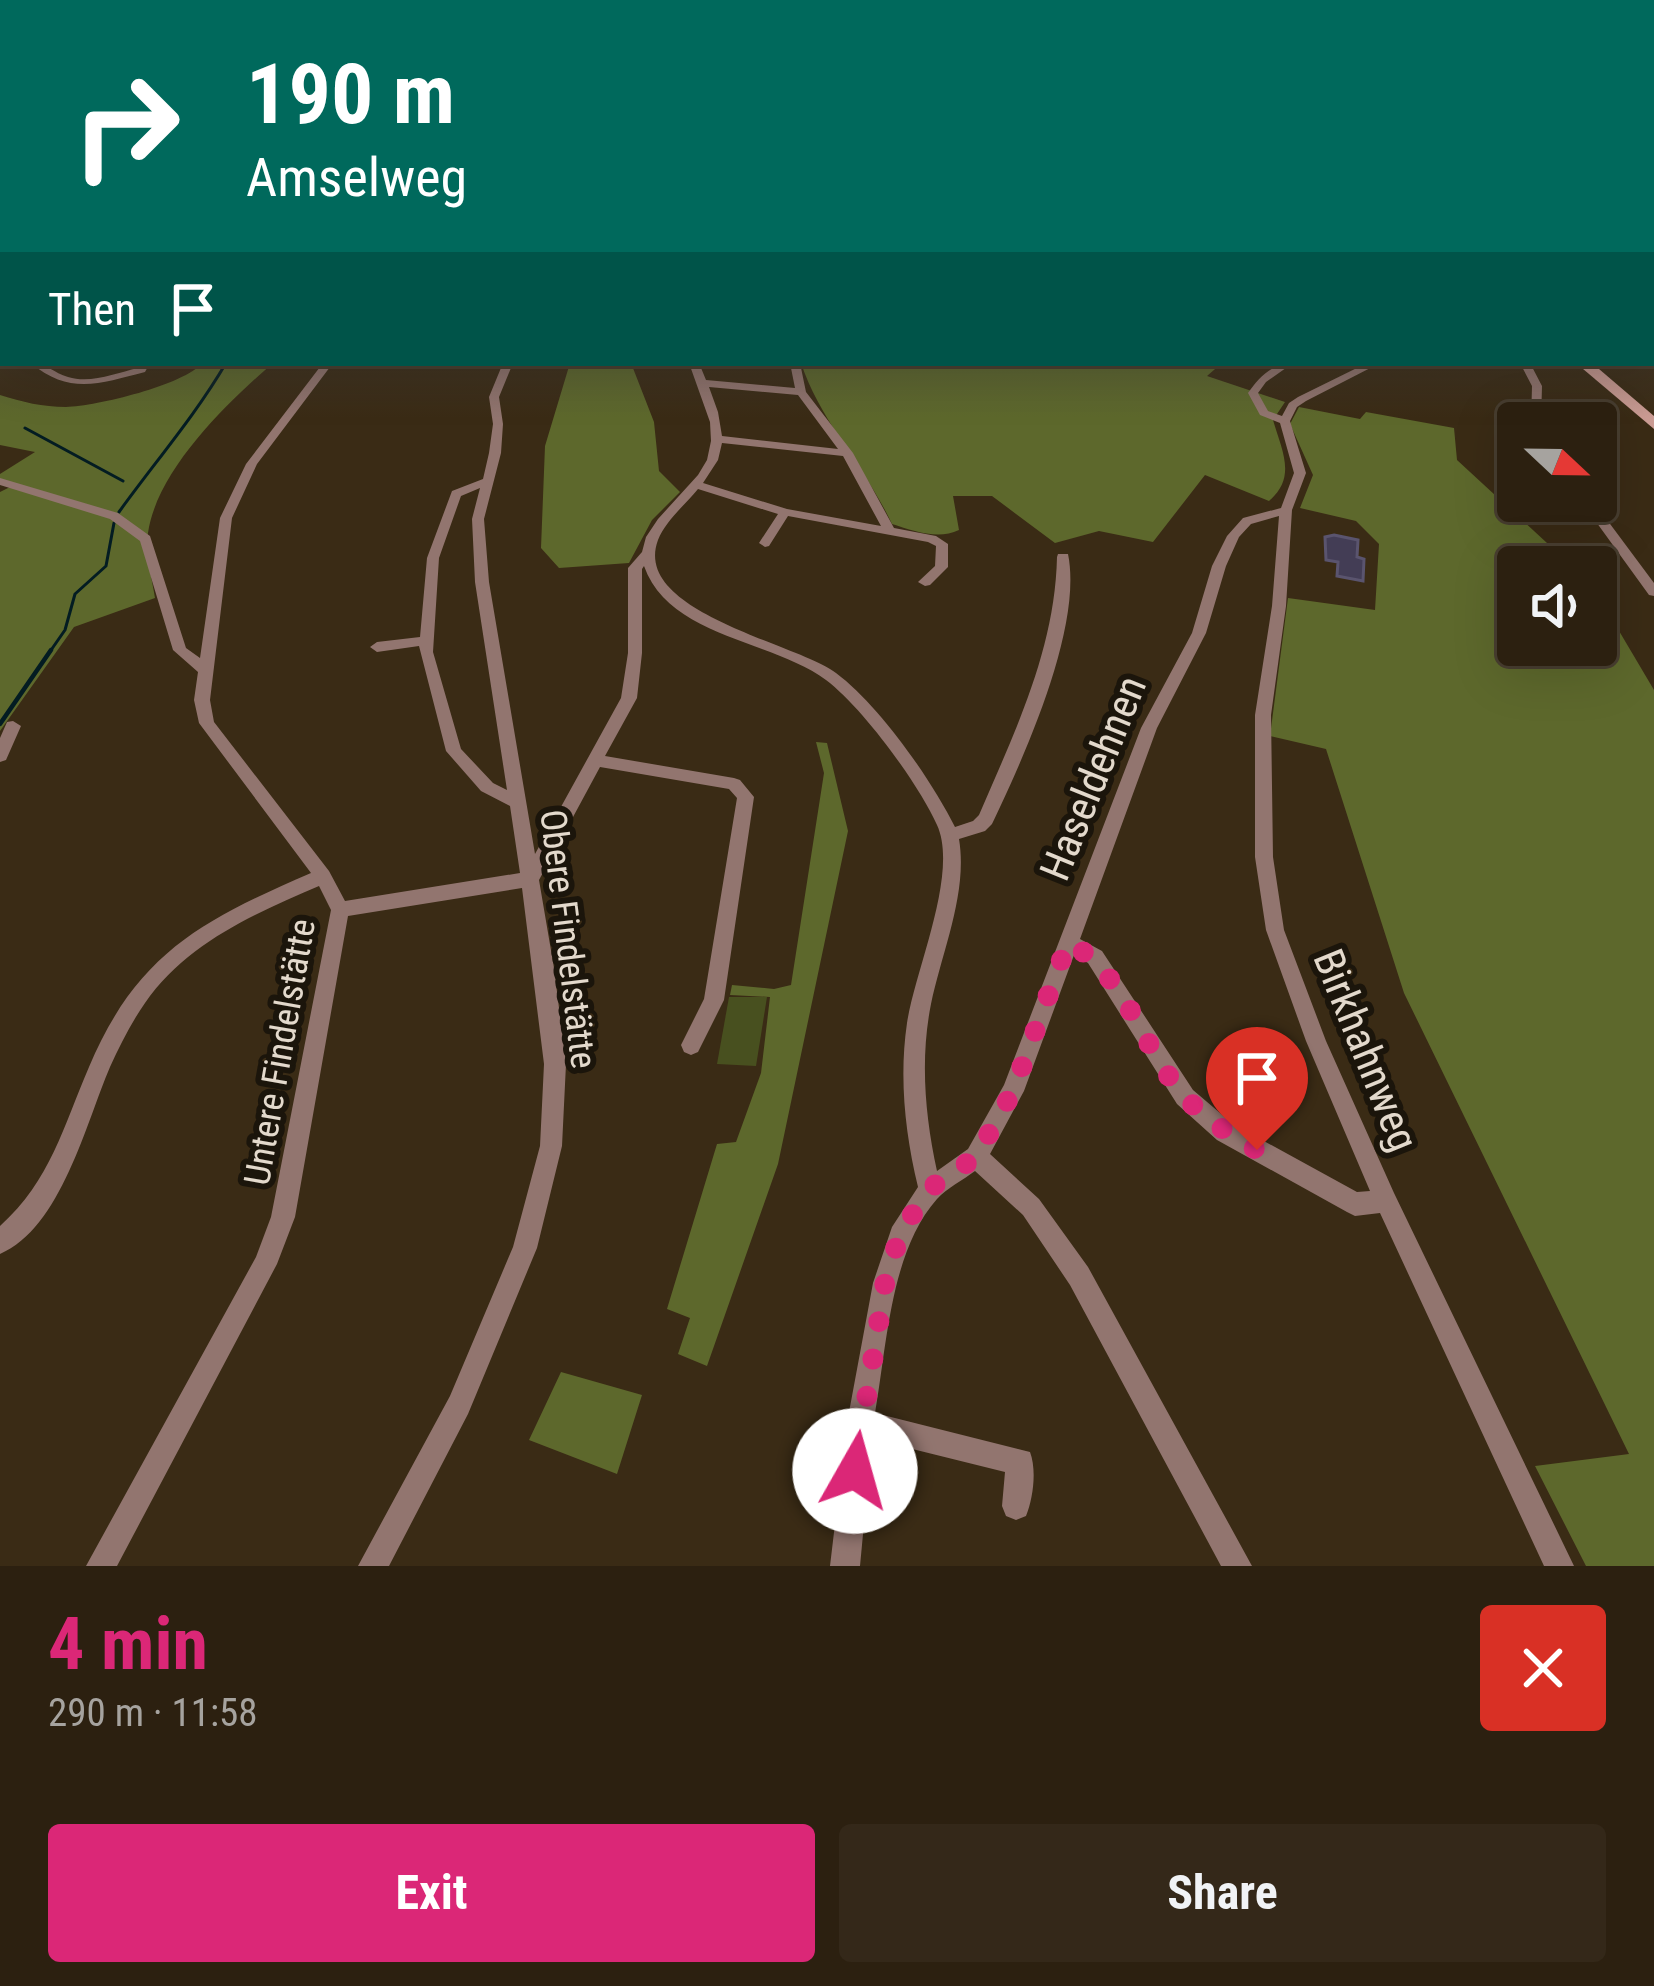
<!DOCTYPE html>
<meta charset="utf-8">
<style>
:root{--surface:#2c2010;--page:#342819;--text:#f1f3f6;--muted:#a6a39f;--line:#483e30;--accent:#db2777}
body{margin:0;font-family:"Roboto Condensed",sans-serif;background:var(--page);color:var(--text);height:100vh;display:flex;flex-direction:column;font-size:45px;white-space:nowrap}
*{box-sizing:border-box;margin:0}
p{font-size:39px;color:var(--muted)}
.icon{flex:none;width:66px;height:66px;fill:none;stroke:currentColor;stroke-width:2;stroke-linecap:round;stroke-linejoin:round}
.map{position:relative;height:1566px;overflow:hidden}
.details{display:flex;flex-direction:column;background:var(--surface);flex:1}
.details>*{flex:none}
.banner{position:absolute;left:0px;top:0px;width:1656px;height:366px;box-shadow:0 12px 48px #0002,0 0 0 3px var(--line);background:#00695c;color:#fff;overflow:hidden}
.needle{width:78px;rotate:112deg}
.tools{position:absolute;left:1497px;top:402px;display:grid;gap:24px}
.tools a{display:grid;place-items:center;width:120px;height:120px;border-radius:12px;background:var(--surface);box-shadow:0 12px 48px #0002,0 0 0 3px var(--line);font-size:60px}
.pin{position:absolute;display:grid;place-items:center;width:102px;height:102px;color:#fff;margin:-123px -51px;border-radius:50% 50% 50% 0;rotate:-45deg;box-shadow:0 0 12px #0007}
.pin .icon{rotate:45deg}
.me{position:absolute;width:132px;margin:-66px;rotate:7deg;stroke-linejoin:round;filter:drop-shadow(0 0 9px #0008)}
.turn{display:flex;align-items:center;gap:42px;height:252px;padding:0 48px;font-size:54px}
.turn .icon{width:156px;height:156px;stroke-width:2.5}
.turn b{display:block;font-size:84px;line-height:102px}
.then{display:flex;align-items:center;height:114px;padding:0 48px;background:#0003;gap:24px;font-size:45px}
.round{display:grid;place-items:center;flex:none;width:126px;height:126px;border-radius:12px;background:var(--page)}
.overview{display:flex;align-items:center;justify-content:space-between;height:204px;padding:0 48px}
h1{font-size:72px;font-weight:700;line-height:90px;color:var(--accent)}
.cta{display:flex;gap:24px;margin-top:auto;padding:24px 48px}
.cta a{flex:1;height:138px;border-radius:12px;background:var(--accent);color:#fff;font-size:48px;font-weight:700;line-height:138px;text-align:center}
.cta a+a{background:var(--page);color:var(--text)}
.map>svg:first-child{display:block}
.green{fill:#48501f}
.forest{fill:#5d682c}
.lines{fill:none;stroke-linecap:round;stroke-linejoin:round}
.stream-far1{stroke:#031c22;stroke-width:3}
.stream{stroke:#031c22;stroke-width:4.5}
.building{fill:#433d55;stroke:#5a546e;stroke-width:3}
.minor{fill:#92756f;fill-rule:evenodd}
.secondary{fill:#cb9c94;fill-rule:evenodd}
.route{stroke:#db2777;stroke-width:21;stroke-dasharray:0 37.8}
.labels{text-anchor:middle;dominant-baseline:central;stroke-width:12;stroke-linejoin:round;paint-order:stroke}
.street-label{font-size:36px;fill:#e3d9cc;stroke:#1b150b}
.near-street-label{font-size:42px;fill:#e3d9cc;stroke:#1b150b}
</style>
<div class="map">
<svg width="1654" height="1566" viewBox="0 0 1654 1566">
<rect width="100%" height="100%" fill="#3a2b15"/>
<!-- green -->
<path class="green" d="M 729,997 L 767,997 L 756,1066 L 717,1064 Z"/>
<!-- forest -->
<path class="forest" d="M 202,363 L 273,363 C 227,403 157,470 148,533 C 145,554 152,578 155,598 L 74,627 L 0,731 L 0,492 L 12,486 L 0,480 L 0,474 L 35,452 L 0,445 L 0,395 C 22,402 43,407 66,407 C 97,406 184,385 202,363 Z
M 570,363 L 631,363 L 654,422 L 659,471 L 680,492 L 652,520 L 629,563 L 559,568 L 541,548 L 545,446 Z
M 801,363 L 1222,363 L 1207,376 L 1285,402 L 1273,420 C 1282,451 1297,477 1269,501 L 1205,475 L 1153,542 L 1099,531 L 1055,543 L 992,496 L 953,496 L 959,530 C 938,540 914,531 892,524 C 866,468 820,421 801,363 Z
M 1299,407 L 1360,419 L 1366,412 L 1454,428 L 1457,460 L 1573,567 L 1518,567 L 1518,645 L 1596,645 L 1596,592 L 1654,690 L 1654,1566 L 1586,1566 L 1535,1466 L 1629,1454 L 1404,993 L 1326,749 L 1270,736 L 1288,598 L 1375,610 L 1379,544 L 1356,521 L 1300,508 L 1313,475 L 1290,424 Z
M 816,742 L 827,743 L 848,831 L 778,1164 L 707,1366 L 678,1354 L 690,1318 L 667,1309 L 717,1144 L 736,1142 L 761,1073 L 770,997 L 730,995 L 732,985 L 774,989 L 791,985 L 824,773 Z
M 561,1372 L 642,1395 L 617,1474 L 529,1440 Z"/>
<g class="lines">
<!-- stream-far1 -->
<path class="stream-far1" d="M 25,428 L 123,481
M 119,512 C 155,462 195,416 226,363
M 49,653 L 65,630 L 75,594 L 106,566 L 114,523"/>
<!-- stream -->
<path class="stream" d="M 0,724 L 51,650"/>
</g>
<!-- building -->
<path class="building" d="M 1334,535 L 1358,540 L 1357,557 L 1364,559 L 1363,581 L 1337,576 L 1338,562 L 1326,560 L 1325,537 Z"/>
<g class="lines">
<!-- minor -->
<path class="minor" d="M 1653,209 L 1654,209 L 1654,213 L 1653,213 Z
M 1653,303 L 1654,303 L 1654,309 L 1653,309 Z
M 1653,324 L 1654,324 L 1654,330 L 1653,330 Z
M 3,326 L 3,332 L 0,333 L 0,327 Z
M 1653,360 L 1654,361 L 1654,368 L 1647,363 L 1653,363 Z
M 31,363 C 46,363 54,373 68,377 C 91,384 116,373 138,368 L 140,363 L 150,363 L 145,372 C 101,383 70,396 31,363 Z
M 323,363 L 333,363 L 257,464 L 232,518 L 210,700 L 214,722 L 329,871 L 345,901 L 520,873 L 510,806 L 481,791 L 446,751 L 419,646 L 377,652 L 370,647 L 377,642 L 420,637 L 427,558 L 452,491 L 483,479 L 489,453 L 493,424 L 489,397 L 503,363 L 513,363 L 499,397 L 503,424 L 501,453 L 484,519 L 489,582 L 535,854 L 621,698 L 628,653 L 628,568 L 642,552 L 646,537 L 658,519 L 698,475 L 707,460 L 711,441 L 710,422 L 689,363 L 699,363 L 706,380 L 795,388 L 790,363 L 800,363 L 806,392 L 853,453 L 894,528 L 936,536 L 948,544 L 948,567 L 930,585 L 925,586 L 918,582 L 935,566 L 936,546 L 928,542 L 788,516 L 769,546 L 765,547 L 759,543 L 778,514 L 698,489 C 685,505 666,520 658,540 C 631,612 796,643 836,673 C 879,705 931,779 955,827 L 973,821 L 979,815 C 1015,731 1055,650 1057,557 L 1058,554 L 1068,554 C 1083,627 1024,757 992,824 L 985,831 L 959,839 C 968,893 942,951 931,1004 C 920,1059 925,1116 937,1171 L 968,1149 L 1004,1085 L 1141,728 L 1192,633 L 1212,566 L 1227,536 L 1243,518 L 1281,508 L 1294,473 L 1280,423 L 1260,415 L 1248,393 C 1259,377 1273,363 1293,363 L 1266,382 L 1258,393 L 1268,411 L 1282,416 L 1289,403 L 1298,397 L 1367,363 L 1380,363 L 1306,401 L 1297,407 L 1290,421 L 1306,473 L 1292,510 L 1286,606 L 1271,715 L 1273,857 L 1284,930 L 1326,1041 L 1394,1193 L 1574,1566 L 1544,1566 L 1380,1213 L 1355,1216 L 1347,1212 L 1217,1140 L 1177,1104 L 1088,963 L 1074,955 L 1024,1091 L 990,1154 L 1039,1199 L 1088,1267 L 1252,1566 L 1221,1566 L 1070,1285 L 1023,1215 L 975,1171 C 963,1180 947,1188 937,1199 C 890,1252 887,1346 875,1413 L 1030,1452 C 1037,1470 1033,1499 1026,1516 L 1016,1520 L 1006,1516 L 1002,1506 L 1005,1472 L 872,1439 L 860,1566 L 830,1566 L 847,1423 L 873,1283 L 892,1227 L 918,1187 C 905,1133 899,1078 907,1023 C 915,970 959,873 937,825 C 918,783 863,708 826,680 C 772,640 669,637 644,566 L 642,569 L 642,653 L 637,698 L 605,756 L 734,778 L 740,780 L 754,797 L 724,1000 L 698,1052 L 691,1055 L 684,1052 L 681,1045 L 704,999 L 737,798 L 729,789 L 600,767 L 539,880 L 554,968 L 566,1064 L 562,1146 L 537,1248 L 468,1414 L 389,1566 L 358,1566 L 450,1396 L 513,1247 L 540,1146 L 544,1064 L 522,888 L 348,916 L 295,1217 L 277,1264 L 117,1566 L 86,1566 L 256,1257 L 271,1217 L 331,910 L 319,886 C 254,914 187,943 145,1003 C 131,1023 120,1045 110,1067 C 86,1123 61,1228 0,1254 L 0,1226 C 51,1180 63,1127 89,1067 C 137,953 203,920 311,873 L 199,723 L 194,700 L 198,672 L 173,650 L 140,541 L 110,519 L 0,485 L 0,478 L 118,513 L 150,536 L 186,648 L 200,658 L 220,518 L 246,464 ZM 709,387 L 798,395 L 838,449 L 722,436 L 718,412 ZM 722,443 L 843,456 L 881,526 L 787,509 L 703,483 L 718,460 ZM 480,488 L 472,519 L 475,582 L 507,790 L 493,783 L 461,749 L 433,652 L 439,558 L 461,496 ZM 1279,516 L 1272,606 L 1255,715 L 1255,857 L 1266,930 L 1306,1041 L 1370,1191 L 1357,1192 L 1233,1124 L 1193,1090 L 1102,951 L 1080,939 L 1157,728 L 1206,633 L 1226,566 L 1239,537 L 1251,524 Z
M 1520,363 L 1530,363 L 1542,386 L 1541,423 L 1531,423 L 1532,386 Z
M 1581,501 L 1593,501 L 1654,583 L 1654,596 L 1649,595 Z
M 13,721 L 21,726 L 6,760 L 0,762 L 0,738 L 7,722 Z"/>
<!-- secondary -->
<path class="secondary" d="M 1576,363 L 1592,363 L 1654,416 L 1654,429 Z"/>
</g>
<!-- sky -->
<linearGradient id="sky" x2="0" y2="1"><stop stop-color="#20180c"/><stop offset="0.48" stop-color="#4f4a46"/><stop offset="1" stop-color="#4f4a46" stop-opacity="0"/></linearGradient>
<rect width="1654" height="418" fill="url(#sky)"/>
<g class="lines">
<!-- route -->
<path class="route" d="M 855,1471 L 885,1283 L 900,1234 L 929,1189 L 976,1157 L 1013,1091 L 1068,942 C 1128,975 1142,1052 1188,1100 C 1208,1121 1232,1136 1257,1150"/>
</g>
<g class="labels">
<!-- street labels -->
<g class="street-label">
<text transform="translate(568 939) rotate(83)">Obere Findelstätte</text>
<text transform="translate(280 1052) rotate(-80)">Untere Findelstätte</text>
</g>
<!-- near-street labels -->
<g class="near-street-label">
<text transform="translate(1093 778) rotate(-68)">Haseldehnen</text>
<text transform="translate(1366 1050) rotate(68)">Birkhahnweg</text>
</g>
</g>
</svg>
<div class="tools">
<a><svg class="needle" viewBox="-14 -14 28 28"><path d="M0-13l5 13h-10z" fill="#e53935"/><path d="M0 13l5-13h-10z" fill="#a6a39f"/></svg></a>
<a><svg class="icon" aria-label="sound" viewBox="0 0 24 24"><path d="M4 9h4l5-4v14l-5-4H4zM17 9q2 3 0 6"/></svg></a>
</div>
<div class="pin" style="left:1257px;top:1150px;background:#d93025"><svg class="icon" aria-label="arrive" viewBox="0 0 24 24"><path d="M6 21V4h12l-3 4 3 4H6"/></svg></div>
<svg class="me" style="left:855px;top:1471px" viewBox="-20 -20 40 40"><circle r="19" fill="#fff"/><path d="M0-13L10 11 0 6-10 11z" fill="#db2777"/></svg>
<div class="banner">
<div class="turn"><svg class="icon" aria-label="right" viewBox="0 0 24 24"><path d="M7 20v-9h11M14 6l5 5-5 5"/></svg><div><b>190 m</b>Amselweg</div></div>
<div class="then">Then<svg class="icon" aria-label="arrive" viewBox="0 0 24 24"><path d="M6 21V4h12l-3 4 3 4H6"/></svg></div>
</div>
</div>
<section class="details">
<div class="overview"><div><h1>4 min</h1><p>290 m · 11:58</p></div><a class="round" style="background:#d93025;color:#fff"><svg class="icon" aria-label="close" viewBox="0 0 24 24"><path d="M6 6l12 12M18 6L6 18"/></svg></a></div>
<div class="cta"><a>Exit</a><a>Share</a></div>
</section>
